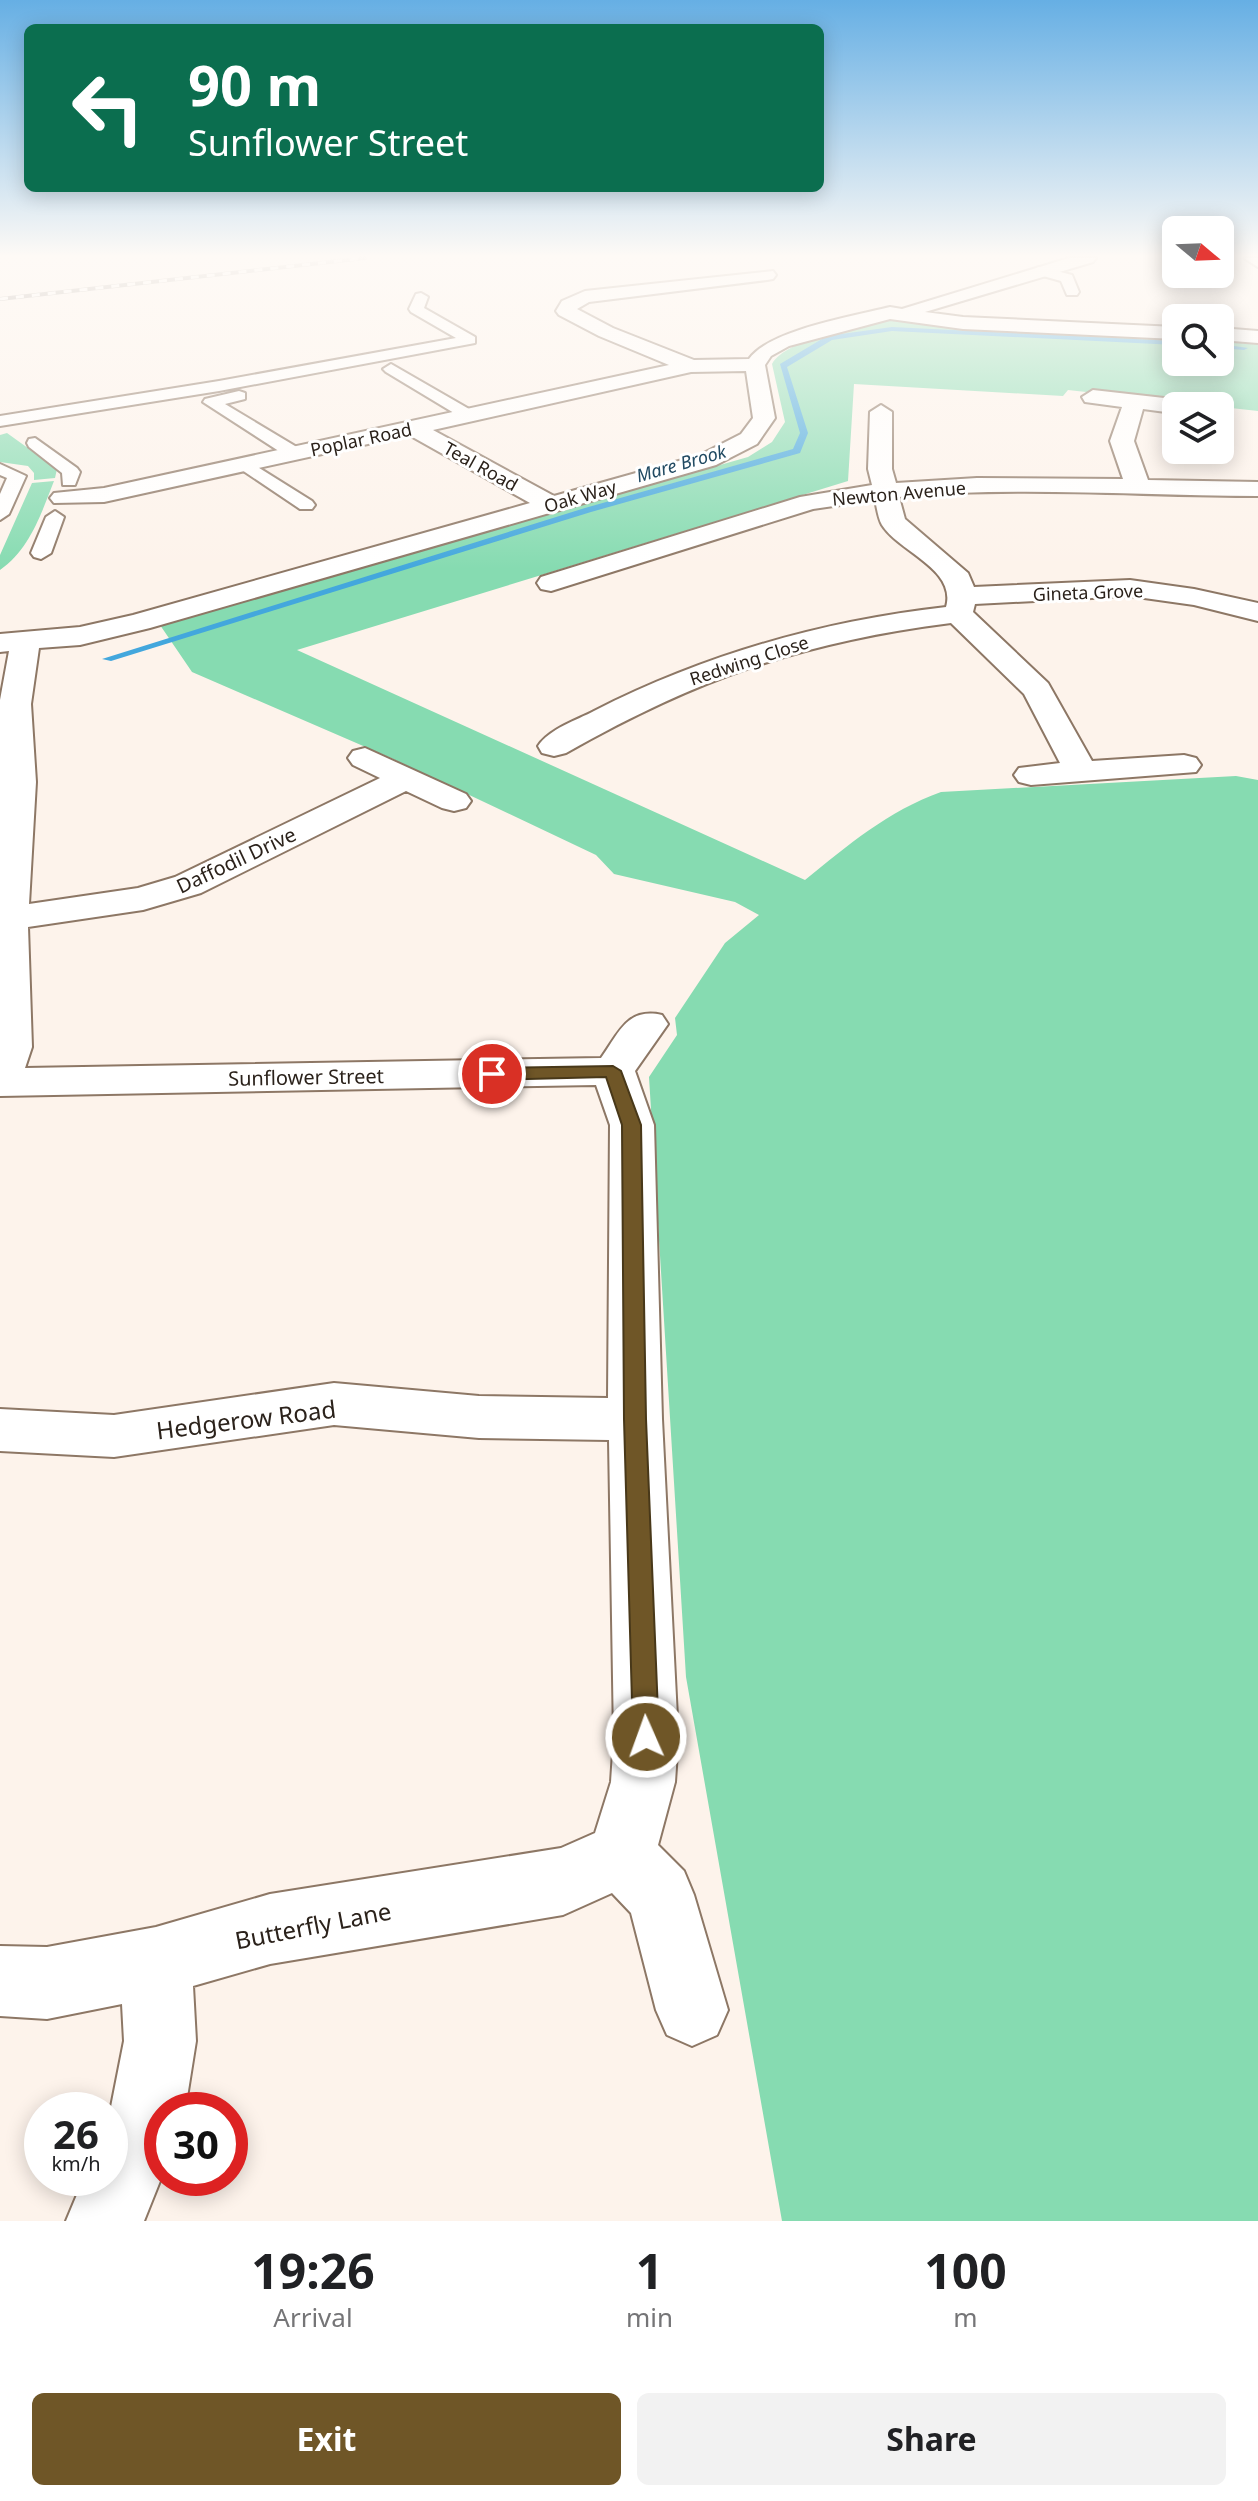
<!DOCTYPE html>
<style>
:root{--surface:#fff;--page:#f2f2f2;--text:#202124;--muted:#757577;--accent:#6f5627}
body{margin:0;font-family:"Noto Sans",sans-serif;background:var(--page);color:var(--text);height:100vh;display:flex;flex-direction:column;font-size:30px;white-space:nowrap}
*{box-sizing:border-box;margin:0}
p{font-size:26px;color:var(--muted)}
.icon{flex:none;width:44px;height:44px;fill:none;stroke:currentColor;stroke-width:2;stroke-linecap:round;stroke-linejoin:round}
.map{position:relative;height:2221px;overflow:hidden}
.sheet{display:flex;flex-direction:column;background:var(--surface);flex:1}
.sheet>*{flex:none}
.banner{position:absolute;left:24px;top:24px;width:800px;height:168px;border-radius:12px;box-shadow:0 4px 20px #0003;background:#0b6e4f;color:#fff;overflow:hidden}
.needle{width:52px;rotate:109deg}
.tools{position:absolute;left:1162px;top:216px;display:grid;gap:16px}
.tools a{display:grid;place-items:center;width:72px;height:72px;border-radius:12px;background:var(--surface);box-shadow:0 4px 20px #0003;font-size:40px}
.speed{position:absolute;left:24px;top:2092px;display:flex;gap:16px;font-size:40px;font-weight:700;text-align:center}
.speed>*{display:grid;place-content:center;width:104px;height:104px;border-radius:50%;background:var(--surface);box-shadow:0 4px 20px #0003;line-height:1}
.speed small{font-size:20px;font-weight:400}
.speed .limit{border:12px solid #d22;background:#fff;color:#111}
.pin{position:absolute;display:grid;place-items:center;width:68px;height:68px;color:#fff;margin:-34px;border:4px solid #fff;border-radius:50%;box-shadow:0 2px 8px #0007}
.me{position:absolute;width:88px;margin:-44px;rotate:358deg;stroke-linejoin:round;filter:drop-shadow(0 0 6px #0008)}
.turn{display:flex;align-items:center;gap:28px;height:168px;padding:0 32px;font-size:36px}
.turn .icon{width:104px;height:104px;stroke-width:2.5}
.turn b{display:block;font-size:56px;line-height:68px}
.eta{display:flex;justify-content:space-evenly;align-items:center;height:136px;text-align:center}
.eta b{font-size:48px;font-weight:700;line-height:56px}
.action{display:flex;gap:16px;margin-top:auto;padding:16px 32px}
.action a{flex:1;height:92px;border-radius:12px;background:var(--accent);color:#fff;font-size:32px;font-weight:700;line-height:92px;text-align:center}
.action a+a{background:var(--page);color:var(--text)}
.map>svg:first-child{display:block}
.green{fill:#86dbb1}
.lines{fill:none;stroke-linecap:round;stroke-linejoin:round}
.stream{fill:#43a7dd;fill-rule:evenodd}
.lane-casing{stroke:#8d7765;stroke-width:4}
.street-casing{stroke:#8d7765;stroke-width:4}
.lane{fill:#fff;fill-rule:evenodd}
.street{fill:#fff;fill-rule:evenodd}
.rail-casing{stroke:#8d847c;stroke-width:4}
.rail{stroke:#fff;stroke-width:3;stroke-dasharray:8;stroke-linecap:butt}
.route{fill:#6f5627;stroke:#483819;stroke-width:2}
.labels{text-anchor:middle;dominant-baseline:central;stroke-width:6;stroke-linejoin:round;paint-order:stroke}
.far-street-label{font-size:18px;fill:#2b221b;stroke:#fff}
.far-water-label{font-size:18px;font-style:italic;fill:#214a62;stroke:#fff}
.street-label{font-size:20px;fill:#2b221b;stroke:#fff}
.near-street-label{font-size:24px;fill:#2b221b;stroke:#fff}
</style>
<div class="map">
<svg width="1258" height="2221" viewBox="0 0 1258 2221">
<rect width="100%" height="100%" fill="#fdf3eb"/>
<!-- green -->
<path class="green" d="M 888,319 L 1176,337 L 1176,362 L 1220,362 L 1220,339 L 1258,341 L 1258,411 L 1068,390 L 1063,396 L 854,384 L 848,481 L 297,650 L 805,880 C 848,845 888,811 941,792 L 1236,776 L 1258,780 L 1258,2221 L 782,2221 L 686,1677 L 649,1077 L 677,1035 L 675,1018 L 725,943 L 759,915 L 735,902 L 614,874 L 596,855 L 391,758 L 192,672 L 160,625 L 748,457 L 772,442 L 785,422 L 772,364 C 787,338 858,327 888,319 Z
M 7,433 L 57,469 L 55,478 L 34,480 L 34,473 L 28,466 L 0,462 L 0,435 Z
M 54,481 C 41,514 30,549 0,570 L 0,555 L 32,483 Z"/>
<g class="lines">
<!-- stream -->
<path class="stream" d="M 892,327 L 1176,341 L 1176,345 L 892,331 L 832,340 L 787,367 L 808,433 L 800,453 L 591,512 L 111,661 L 102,659 L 585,508 L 793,449 L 800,433 L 780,364 L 827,336 Z
M 1220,344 L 1248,348 L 1244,350 L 1220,348 Z"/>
<!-- lane casing -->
<g class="lane-casing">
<path id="lane" d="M 1041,267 L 1072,275 L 1079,292 L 1077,295 L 1067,295 L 1061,281 L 1036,274 L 1036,268 Z
M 421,293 L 428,297 L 424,308 L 475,337 L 475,343 L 219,391 L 0,426 L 0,416 L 219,381 L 456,338 L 411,312 L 409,309 L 416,294 Z
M 391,364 L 476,413 L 478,416 L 470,421 L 464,419 L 386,372 L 383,369 Z
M 239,391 L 245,393 L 245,399 L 225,404 L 300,449 L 303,453 L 300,457 L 288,457 L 203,402 L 205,399 Z
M 35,438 L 77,468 L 80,472 L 75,485 L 63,485 L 62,473 L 29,447 L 27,443 L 29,439 Z
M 245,459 L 312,501 L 315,505 L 312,509 L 300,509 L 239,468 L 236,464 L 239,460 Z
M 0,464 L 26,476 L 9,514 L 0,520 L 0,494 L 7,478 L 0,475 Z
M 55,511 L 64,517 L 51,553 L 41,559 L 34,557 L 31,553 L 46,517 Z"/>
</g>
<!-- street casing -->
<g class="street-casing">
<path id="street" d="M 1069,258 L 1096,258 L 1093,262 L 925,312 L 963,317 L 1176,327 L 1176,339 L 963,329 L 890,319 L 789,346 L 771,356 L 765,365 L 775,418 L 757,444 L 716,465 L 150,628 L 80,645 L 39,648 L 31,704 L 36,782 L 29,904 L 138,888 L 175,877 L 380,778 L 353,765 L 348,758 L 353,751 L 365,748 L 466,794 L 471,801 L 466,808 L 454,811 L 442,808 L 406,791 L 201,893 L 143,910 L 28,927 L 32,1047 L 25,1068 L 601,1058 C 619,1033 627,1007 662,1015 L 668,1024 L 635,1071 L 654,1125 L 662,1419 L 678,1737 L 675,1782 L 658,1845 L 684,1871 L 694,1895 L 728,2010 L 717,2035 L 692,2046 L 667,2035 L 656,2010 L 631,1913 L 612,1893 L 563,1915 L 270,1964 L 193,1986 L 196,2041 L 185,2110 L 162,2110 L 162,2176 L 144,2221 L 66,2221 L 84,2178 L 110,2178 L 110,2112 L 124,2041 L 122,2004 L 47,2019 L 0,2016 L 0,1946 L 47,1947 L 156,1927 L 270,1894 L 561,1848 L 595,1833 L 611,1782 L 614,1737 L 609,1440 L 479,1438 L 334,1425 L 114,1457 L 0,1451 L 0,1409 L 114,1415 L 334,1383 L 479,1396 L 608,1398 L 610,1125 L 596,1085 L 0,1096 L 0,700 L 9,651 L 0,652 L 0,634 L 80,627 L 133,615 L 530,503 L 409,435 L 104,502 L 54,503 L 50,498 L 54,493 L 104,488 L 669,365 L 599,336 L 559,315 L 556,311 L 562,301 L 585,291 L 773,271 L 776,275 L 773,279 L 767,280 L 589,302 L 577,309 L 613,328 L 694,360 L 749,359 C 769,330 854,316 890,307 L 902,309 ZM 746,371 L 753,418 L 741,434 L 700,455 L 554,496 L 433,430 L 691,372 Z
M 1244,258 L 1258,258 L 1258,267 Z
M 1220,328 L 1258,331 L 1258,343 L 1220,340 Z
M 1093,390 L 1173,399 L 1184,406 L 1176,406 L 1176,412 L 1173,413 L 1143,409 L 1134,441 L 1148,480 L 1258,482 L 1258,496 C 1139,496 1018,486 899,497 L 905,519 L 968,573 L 974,587 L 1130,580 L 1194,589 L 1258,603 L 1258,621 L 1194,605 L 1130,596 L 975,604 L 973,612 L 1048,683 L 1092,761 L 1184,755 L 1196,758 L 1201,765 L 1196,772 L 1031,785 L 1019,782 L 1014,775 L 1019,768 L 1060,763 L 1024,694 L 951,623 C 802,642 696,679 566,753 L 554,756 L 542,753 L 538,746 C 549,729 577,720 594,711 C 706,654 822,621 946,607 C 957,569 899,552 882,525 C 878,518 877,508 875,500 L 813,509 L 551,591 L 541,589 L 537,583 L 541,577 L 800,497 L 872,485 L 868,469 L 870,412 L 881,405 L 892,412 L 892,469 L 896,483 L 977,478 L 1123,479 L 1110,441 L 1122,407 L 1085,402 L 1082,397 Z"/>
</g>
<!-- lane -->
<use href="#lane" class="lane"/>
<!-- street -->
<use href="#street" class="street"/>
<!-- rail casing -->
<g class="rail-casing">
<path id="rail" d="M 0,299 L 365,258"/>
</g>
<!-- rail -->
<use href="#rail" class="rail"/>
</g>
<!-- sky -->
<linearGradient id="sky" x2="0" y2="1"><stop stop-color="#66afe4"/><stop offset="0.45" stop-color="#fefaf6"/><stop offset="1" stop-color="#fefaf6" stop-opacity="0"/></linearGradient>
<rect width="1258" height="569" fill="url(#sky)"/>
<!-- route -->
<path class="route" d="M 613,1066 L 621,1071 L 641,1125 L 646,1419 L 659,1737 L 655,1746 L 646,1749 L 637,1746 L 633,1737 L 624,1419 L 622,1125 L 606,1077 L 492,1080 L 483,1074 L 492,1068 Z"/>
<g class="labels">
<!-- far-street labels -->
<g class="far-street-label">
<text transform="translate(361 439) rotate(-12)">Poplar Road</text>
<text transform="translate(481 466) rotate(29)">Teal Road</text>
<text transform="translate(899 493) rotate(-5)">Newton Avenue</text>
<text transform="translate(580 496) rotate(-16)">Oak Way</text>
<text transform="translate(1088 592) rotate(-2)">Gineta Grove</text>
<text transform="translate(749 660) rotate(-18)">Redwing Close</text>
</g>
<!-- far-water labels -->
<g class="far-water-label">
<text transform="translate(681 463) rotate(-16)">Mare Brook</text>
</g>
<!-- street labels -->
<g class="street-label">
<text transform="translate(236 860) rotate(-25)">Daffodil Drive</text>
<text transform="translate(306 1077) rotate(-1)">Sunflower Street</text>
</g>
<!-- near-street labels -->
<g class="near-street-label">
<text transform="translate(246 1419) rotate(-7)">Hedgerow Road</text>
<text transform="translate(313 1925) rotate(-11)">Butterfly Lane</text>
</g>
</g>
</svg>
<div class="tools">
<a><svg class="needle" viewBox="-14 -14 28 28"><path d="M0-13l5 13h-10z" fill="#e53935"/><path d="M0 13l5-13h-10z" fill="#757577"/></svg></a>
<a><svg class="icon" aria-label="search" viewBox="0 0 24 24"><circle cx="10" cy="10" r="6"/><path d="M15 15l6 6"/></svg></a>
<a><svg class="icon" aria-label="layers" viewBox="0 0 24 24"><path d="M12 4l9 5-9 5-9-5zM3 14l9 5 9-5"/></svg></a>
</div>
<div class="speed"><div>26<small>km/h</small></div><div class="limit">30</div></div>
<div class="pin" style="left:492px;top:1074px;background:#d93025"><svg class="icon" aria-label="arrive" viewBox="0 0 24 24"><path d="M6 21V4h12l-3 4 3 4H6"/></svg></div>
<svg class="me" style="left:646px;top:1737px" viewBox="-20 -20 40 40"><circle r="17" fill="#6f5627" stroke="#fff" stroke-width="3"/><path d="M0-11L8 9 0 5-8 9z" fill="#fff"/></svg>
<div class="banner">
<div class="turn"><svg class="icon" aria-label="left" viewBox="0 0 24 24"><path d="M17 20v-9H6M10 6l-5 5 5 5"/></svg><div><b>90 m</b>Sunflower Street</div></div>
</div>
</div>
<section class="sheet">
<div class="eta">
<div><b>19:26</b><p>Arrival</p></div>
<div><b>1</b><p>min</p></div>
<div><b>100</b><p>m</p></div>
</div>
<div class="action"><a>Exit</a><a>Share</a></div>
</section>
